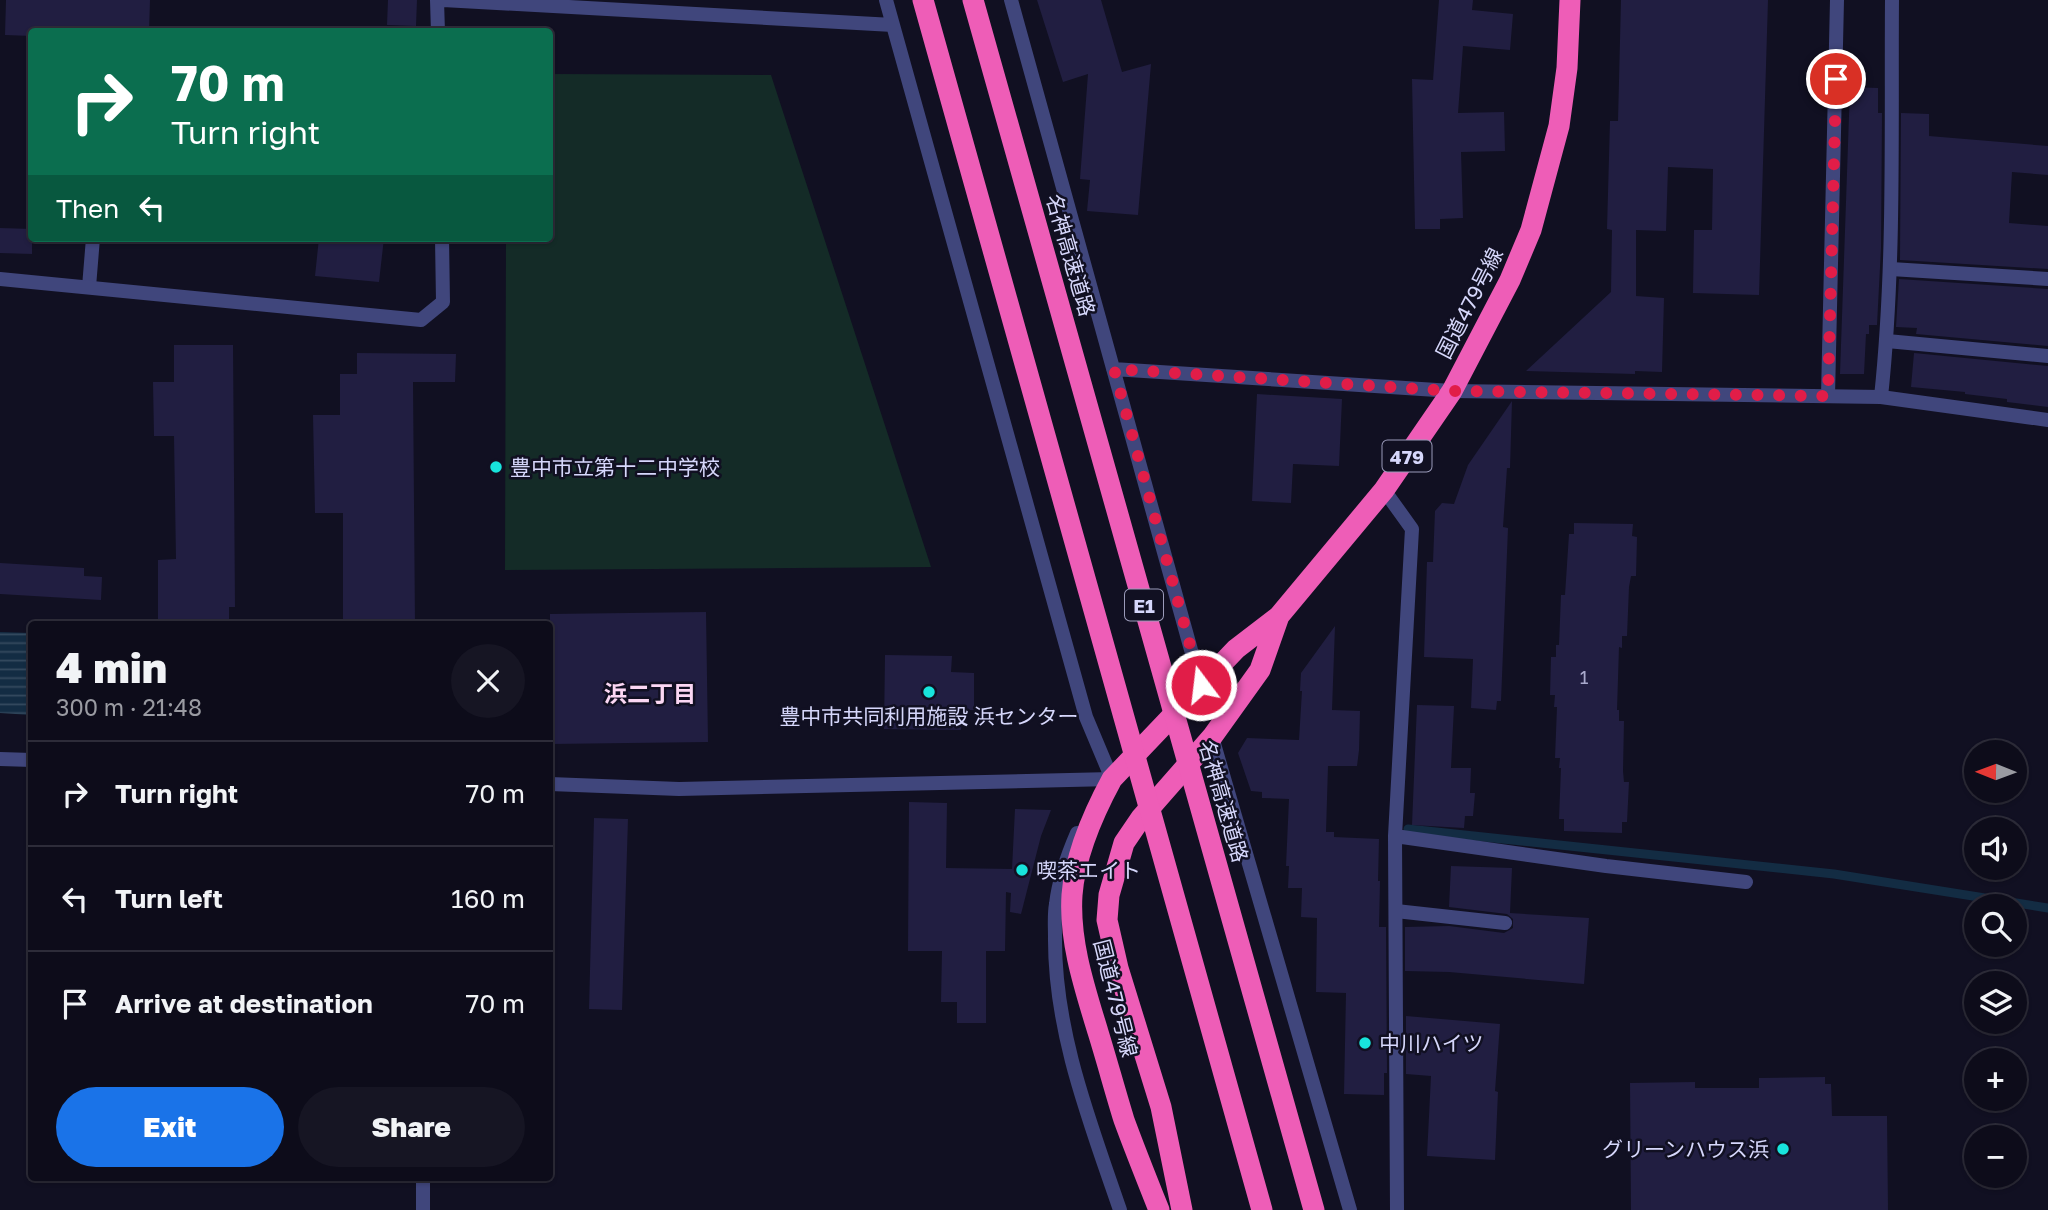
<!DOCTYPE html>
<meta charset="utf-8">
<style>
:root{--surface:#0d0c1a;--page:#161523;--text:#f1f3f6;--muted:#9a9ba2;--line:#2d2c39;--accent:#1a73e8}
body{margin:0;font-family:"Golos Text","Noto Sans JP",sans-serif;background:var(--page);color:var(--text);height:100vh;display:flex;flex-direction:column;font-size:26px;white-space:nowrap}
*{box-sizing:border-box;margin:0}
p{font-size:23px;color:var(--muted)}
.icon{flex:none;width:38px;height:38px;fill:none;stroke:currentColor;stroke-width:2;stroke-linecap:round;stroke-linejoin:round}
.map{position:relative;flex:1;overflow:hidden}
.sheet{position:absolute;left:28px;top:621px;width:525px;height:560px;display:flex;flex-direction:column;background:var(--surface);border-radius:7px;box-shadow:0 2px 5px #0004,0 0 0 2px var(--line)}
.sheet>*{flex:none}
.guide{position:absolute;left:28px;top:28px;width:525px;height:214px;border-radius:7px;box-shadow:0 2px 5px #0004,0 0 0 2px var(--line);background:#0b6e4f;color:#fff;overflow:hidden}
.needle{width:46px;rotate:271deg}
.controls{position:absolute;left:1964px;top:740px;display:grid;gap:14px}
.controls a{display:grid;place-items:center;width:63px;height:63px;border-radius:50%;background:var(--surface);box-shadow:0 2px 5px #0004,0 0 0 2px var(--line);font-size:35px}
.pin{position:absolute;display:grid;place-items:center;width:60px;height:60px;color:#fff;margin:-30px;border:4px solid #fff;border-radius:50%;box-shadow:0 2px 7px #0007}
.me{position:absolute;width:77px;margin:-38px;rotate:345deg;stroke-linejoin:round;filter:drop-shadow(0 0 5px #0008)}
.turn{display:flex;align-items:center;gap:24px;height:147px;padding:0 28px;font-size:32px}
.turn .icon{width:91px;height:91px;stroke-width:2.5}
.turn b{display:block;font-size:49px;line-height:60px}
.then{display:flex;align-items:center;height:66px;padding:0 28px;background:#0003;gap:14px;font-size:26px}
.round{display:grid;place-items:center;flex:none;width:74px;height:74px;border-radius:37px;background:var(--page)}
.summary{display:flex;align-items:center;justify-content:space-between;height:119px;padding:0 28px}
h1{font-size:42px;font-weight:800;line-height:52px}
.primary-button{display:flex;gap:14px;margin-top:auto;padding:14px 28px}
.primary-button a{flex:1;height:80px;border-radius:42px;background:var(--accent);color:#fff;font-size:28px;font-weight:800;line-height:80px;text-align:center}
.primary-button a+a{background:var(--page);color:var(--text)}
ul{padding:0;list-style:none}
li{display:flex;align-items:center;gap:21px;height:105px;padding:0 28px;border-top:2px solid var(--line)}
li div{flex:1}
li b{display:block;font-size:26px}
li em{font-style:normal}
.map>svg:first-child{display:block}
.green{fill:#142b27}
.water{fill:url(#water-rules)}
.lines{fill:none;stroke-linecap:round;stroke-linejoin:round}
.stream{stroke:#132c43;stroke-width:9}
.building{fill:#211e41}
.lane{stroke:#40467c;stroke-width:14}
.street{stroke:#40467c;stroke-width:14}
.highway{stroke:#ee5db7;stroke-width:21}
.highway-bridge{stroke:#ee5db7;stroke-width:21}
.route{stroke:#e11d48;stroke-width:12;stroke-dasharray:0 21.6}
.poi-dot{fill:#18e4dc;stroke:#111022;stroke-width:2.5}
.labels{text-anchor:middle;dominant-baseline:central;stroke-width:5;stroke-linejoin:round;paint-order:stroke}
.number-label{font-size:18px;fill:#a9a9cc}
.shield{fill:#111022;stroke:#9b9bba;stroke-width:2}
.shield-label{font-size:19px;font-weight:bold;fill:#d6d7fb}
.street-label{font-size:21px;fill:#d6d7fb;stroke:#111022}
.poi-label{font-size:21px;fill:#d6d7fb;stroke:#111022;text-anchor:start}
.neighbourhood-label{font-size:23px;font-weight:bold;fill:#fbd7f3;stroke:#111022}
</style>
<div class="map">
<svg width="2048" height="1210" viewBox="0 0 2048 1210">
<defs>
<pattern id="water-rules" width="6" height="5" patternUnits="userSpaceOnUse" patternTransform="scale(1.75)"><rect width="6" height="5" fill="#132c43"/><path d="M0 2.5h6" fill="none" stroke="#354a5f"/></pattern>
</defs>
<rect width="100%" height="100%" fill="#111022"/>
<!-- green -->
<path class="green" d="M 550,74 L 771,75 L 931,567 L 505,570 L 506,238 L 550,238 Z"/>
<!-- water -->
<path class="water" d="M 0,632 L 31,633 L 31,715 L 0,713 Z"/>
<g class="lines">
<!-- stream -->
<path class="stream" d="M 1408,829 L 1834,874 L 2048,908"/>
</g>
<!-- building -->
<path class="building" d="M 6,0 L 150,0 L 149,32 L 32,32 L 32,36 L 5,35 Z
M 388,0 L 417,0 L 416,26 L 387,25 Z
M 1037,0 L 1101,0 L 1122,72 L 1151,64 L 1138,215 L 1087,211 L 1090,180 L 1080,179 L 1088,74 L 1063,82 Z
M 1439,0 L 1473,0 L 1472,10 L 1513,14 L 1510,50 L 1463,46 L 1458,113 L 1504,112 L 1505,151 L 1461,152 L 1463,218 L 1440,219 L 1440,229 L 1415,229 L 1412,79 L 1433,80 Z
M 1621,0 L 1768,0 L 1759,295 L 1693,293 L 1694,230 L 1712,230 L 1713,169 L 1668,167 L 1666,231 L 1636,230 L 1636,296 L 1664,298 L 1662,372 L 1635,371 L 1635,374 L 1526,371 L 1611,292 L 1612,230 L 1607,229 L 1610,121 L 1618,121 Z
M 1850,87 L 1878,88 L 1878,113 L 1882,113 L 1881,248 L 1877,325 L 1869,325 L 1869,334 L 1866,334 L 1864,374 L 1840,374 Z
M 1901,113 L 1929,114 L 1929,136 L 2048,146 L 2048,175 L 2012,172 L 2009,223 L 2048,226 L 2048,269 L 1900,260 Z
M 0,228 L 32,229 L 32,254 L 0,253 Z
M 319,238 L 384,238 L 379,282 L 315,276 Z
M 1899,279 L 2048,289 L 2048,346 L 1916,334 L 1917,328 L 1896,327 Z
M 174,345 L 233,345 L 235,607 L 229,607 L 229,625 L 158,625 L 158,560 L 176,559 L 174,436 L 154,436 L 153,382 L 174,382 Z
M 357,353 L 456,354 L 455,382 L 413,382 L 415,625 L 343,625 L 343,513 L 315,513 L 313,415 L 340,415 L 340,374 L 357,374 Z
M 1914,353 L 2048,366 L 2048,407 L 2007,402 L 2007,399 L 1965,394 L 1965,392 L 1911,387 Z
M 1257,394 L 1342,399 L 1339,466 L 1293,464 L 1291,503 L 1252,501 Z
M 1512,401 L 1510,468 L 1507,468 L 1503,527 L 1508,528 L 1501,701 L 1497,701 L 1496,710 L 1471,708 L 1473,659 L 1424,657 L 1427,562 L 1433,562 L 1435,511 L 1442,503 L 1454,504 L 1468,465 Z
M 1574,523 L 1633,524 L 1632,536 L 1637,537 L 1636,576 L 1631,576 L 1629,587 L 1627,636 L 1622,636 L 1622,648 L 1619,647 L 1617,710 L 1619,710 L 1619,721 L 1624,721 L 1623,771 L 1624,782 L 1629,782 L 1627,822 L 1622,822 L 1622,833 L 1564,831 L 1564,819 L 1559,819 L 1561,768 L 1559,768 L 1560,758 L 1555,758 L 1557,707 L 1554,707 L 1555,695 L 1550,695 L 1551,657 L 1556,657 L 1556,645 L 1559,645 L 1561,595 L 1565,595 L 1569,534 L 1574,534 Z
M 0,563 L 84,568 L 84,576 L 102,577 L 101,600 L 0,594 Z
M 706,612 L 708,742 L 550,744 L 550,614 Z
M 1335,626 L 1332,710 L 1360,711 L 1359,750 L 1357,766 L 1328,766 L 1326,832 L 1334,832 L 1334,837 L 1379,839 L 1378,881 L 1380,881 L 1379,927 L 1386,927 L 1387,1073 L 1384,1073 L 1384,1095 L 1344,1094 L 1346,993 L 1316,992 L 1317,918 L 1301,917 L 1302,888 L 1288,888 L 1289,866 L 1286,866 L 1289,799 L 1262,798 L 1262,792 L 1251,791 L 1238,753 L 1247,738 L 1299,740 L 1302,691 L 1300,691 L 1301,673 Z
M 885,655 L 952,656 L 951,672 L 974,673 L 974,710 L 962,710 L 961,730 L 884,729 Z
M 1417,705 L 1454,706 L 1451,768 L 1471,768 L 1470,793 L 1475,793 L 1473,816 L 1465,816 L 1464,828 L 1412,825 Z
M 909,802 L 947,803 L 946,868 L 1012,869 L 1015,809 L 1051,810 L 1041,836 L 1021,914 L 1010,912 L 1011,893 L 1006,892 L 1005,951 L 986,951 L 986,1023 L 957,1023 L 957,1002 L 941,1002 L 942,951 L 908,951 Z
M 594,818 L 628,819 L 622,1010 L 589,1009 Z
M 1451,866 L 1512,868 L 1510,913 L 1589,918 L 1584,984 L 1449,972 L 1405,971 L 1405,927 L 1449,926 L 1504,933 L 1513,928 L 1513,919 L 1507,914 L 1449,907 Z
M 1406,1016 L 1500,1024 L 1495,1091 L 1498,1092 L 1495,1160 L 1427,1156 L 1431,1076 L 1406,1074 Z
M 1825,1077 L 1825,1084 L 1831,1084 L 1832,1116 L 1887,1116 L 1888,1210 L 1631,1210 L 1630,1083 L 1695,1082 L 1695,1088 L 1759,1088 L 1759,1078 Z"/>
<g class="lines">
<!-- lane -->
<path class="lane" d="M 1891,269 L 2048,279
M 89,287 L 93,238
M 1887,341 L 2048,356
M 1828,396 L 1837,0
M 1396,911 L 1505,923"/>
<!-- street -->
<path class="street" d="M 437,0 L 438,32
M 443,0 L 893,25
M 886,0 L 1086,717 L 1112,779
M 1011,0 L 1201,686
M 0,279 L 421,320 L 443,302 L 442,238
M 1113,369 L 1452,391 L 1881,397 L 2048,420
M 1881,397 C 1895,265 1891,132 1892,0
M 1384,490 L 1412,529 L 1395,836 L 1397,1210
M 1212,737 L 1350,1210
M 0,759 L 32,760
M 550,784 L 679,789 L 1112,779
M 1077,833 C 1067,856 1059,879 1056,904 C 1054,915 1055,926 1055,936 C 1054,1031 1090,1122 1120,1210
M 1395,836 L 1606,866 L 1746,882
M 423,1210 L 423,1178"/>
<!-- highway -->
<path class="highway" d="M 1159,1210 C 1147,1180 1135,1150 1124,1120 C 1115,1091 1107,1061 1098,1032 C 1085,989 1069,942 1072,895 C 1075,855 1093,814 1112,779 L 1236,649 L 1279,616 L 1384,490 L 1452,391 L 1510,280 L 1531,230 L 1559,126 L 1567,68 L 1570,0
M 1182,1210 L 1161,1107 L 1118,968 L 1107,920 L 1109,895 L 1124,843 L 1141,818 L 1212,737 L 1260,670 L 1279,616"/>
<!-- highway-bridge -->
<path class="highway-bridge" d="M 923,0 L 1262,1210
M 973,0 L 1314,1210"/>
</g>
<g class="lines">
<!-- route -->
<path class="route" d="M 1201,685 L 1114,369 L 1452,391 L 1828,396 L 1836,79"/>
</g>
<!-- markers -->
<g class="poi-dot">
<circle cx="496" cy="467" r="7"/>
<circle cx="929" cy="692" r="7"/>
<circle cx="1022" cy="870" r="7"/>
<circle cx="1365" cy="1043" r="7"/>
<circle cx="1783" cy="1149" r="7"/>
</g>
<g class="labels">
<!-- number labels -->
<g class="number-label">
<text x="1584" y="677">1</text>
</g>
<!-- shield labels -->
<g class="shield">
<rect x="1382.5" y="440.5" width="49" height="31" rx="5"/>
<rect x="1125" y="589.5" width="38" height="31" rx="5"/>
</g>
<g class="shield-label">
<text x="1407" y="456">479</text>
<text x="1144" y="605">E1</text>
</g>
<!-- street labels -->
<g class="street-label">
<text transform="translate(1071 255) rotate(74)">名神高速道路</text>
<text transform="translate(1469 303) rotate(-63)">国道479号線</text>
<text transform="translate(1224 801) rotate(74)">名神高速道路</text>
<text transform="translate(1116 998) rotate(76)">国道479号線</text>
</g>
<!-- poi labels -->
<g class="poi-label">
<text x="510" y="467">豊中市立第十二中学校</text>
<text x="929" y="716" text-anchor="middle">豊中市共同利用施設 浜センター</text>
<text x="1036" y="870">喫茶エイト</text>
<text x="1379" y="1043">中川ハイツ</text>
<text x="1769" y="1149" text-anchor="end">グリーンハウス浜</text>
</g>
<!-- neighbourhood labels -->
<g class="neighbourhood-label">
<text x="650" y="693">浜二丁目</text>
</g>
</g>
</svg>
<div class="controls">
<a><svg class="needle" viewBox="-14 -14 28 28"><path d="M0-13l5 13h-10z" fill="#e53935"/><path d="M0 13l5-13h-10z" fill="#9a9ba2"/></svg></a>
<a><svg class="icon" aria-label="sound" viewBox="0 0 24 24"><path d="M4 9h4l5-4v14l-5-4H4zM17 9q2 3 0 6"/></svg></a>
<a><svg class="icon" aria-label="search" viewBox="0 0 24 24"><circle cx="10" cy="10" r="6"/><path d="M15 15l6 6"/></svg></a>
<a><svg class="icon" aria-label="layers" viewBox="0 0 24 24"><path d="M12 4l9 5-9 5-9-5zM3 14l9 5 9-5"/></svg></a>
<a>+</a>
<a>−</a>
</div>
<div class="pin" style="left:1836px;top:79px;background:#d93025"><svg class="icon" aria-label="arrive" viewBox="0 0 24 24"><path d="M6 21V4h12l-3 4 3 4H6"/></svg></div>
<svg class="me" style="left:1201px;top:685px" viewBox="-20 -20 40 40"><circle r="17" fill="#e11d48" stroke="#fff" stroke-width="3"/><path d="M0-11L8 9 0 5-8 9z" fill="#fff"/></svg>
<div class="guide">
<div class="turn"><svg class="icon" aria-label="right" viewBox="0 0 24 24"><path d="M7 20v-9h11M14 6l5 5-5 5"/></svg><div><b>70 m</b>Turn right</div></div>
<div class="then">Then<svg class="icon" aria-label="left" viewBox="0 0 24 24"><path d="M17 20v-9H6M10 6l-5 5 5 5"/></svg></div>
</div>
<section class="sheet">
<div class="summary"><div><h1>4 min</h1><p>300 m · 21:48</p></div><a class="round"><svg class="icon" aria-label="close" viewBox="0 0 24 24"><path d="M6 6l12 12M18 6L6 18"/></svg></a></div>
<ul>
<li><svg class="icon" aria-label="right" viewBox="0 0 24 24"><path d="M7 20v-9h11M14 6l5 5-5 5"/></svg><div><b>Turn right</b></div><em>70 m</em></li>
<li><svg class="icon" aria-label="left" viewBox="0 0 24 24"><path d="M17 20v-9H6M10 6l-5 5 5 5"/></svg><div><b>Turn left</b></div><em>160 m</em></li>
<li><svg class="icon" aria-label="arrive" viewBox="0 0 24 24"><path d="M6 21V4h12l-3 4 3 4H6"/></svg><div><b>Arrive at destination</b></div><em>70 m</em></li>
</ul>
<div class="primary-button"><a>Exit</a><a>Share</a></div>
</section>
</div>
